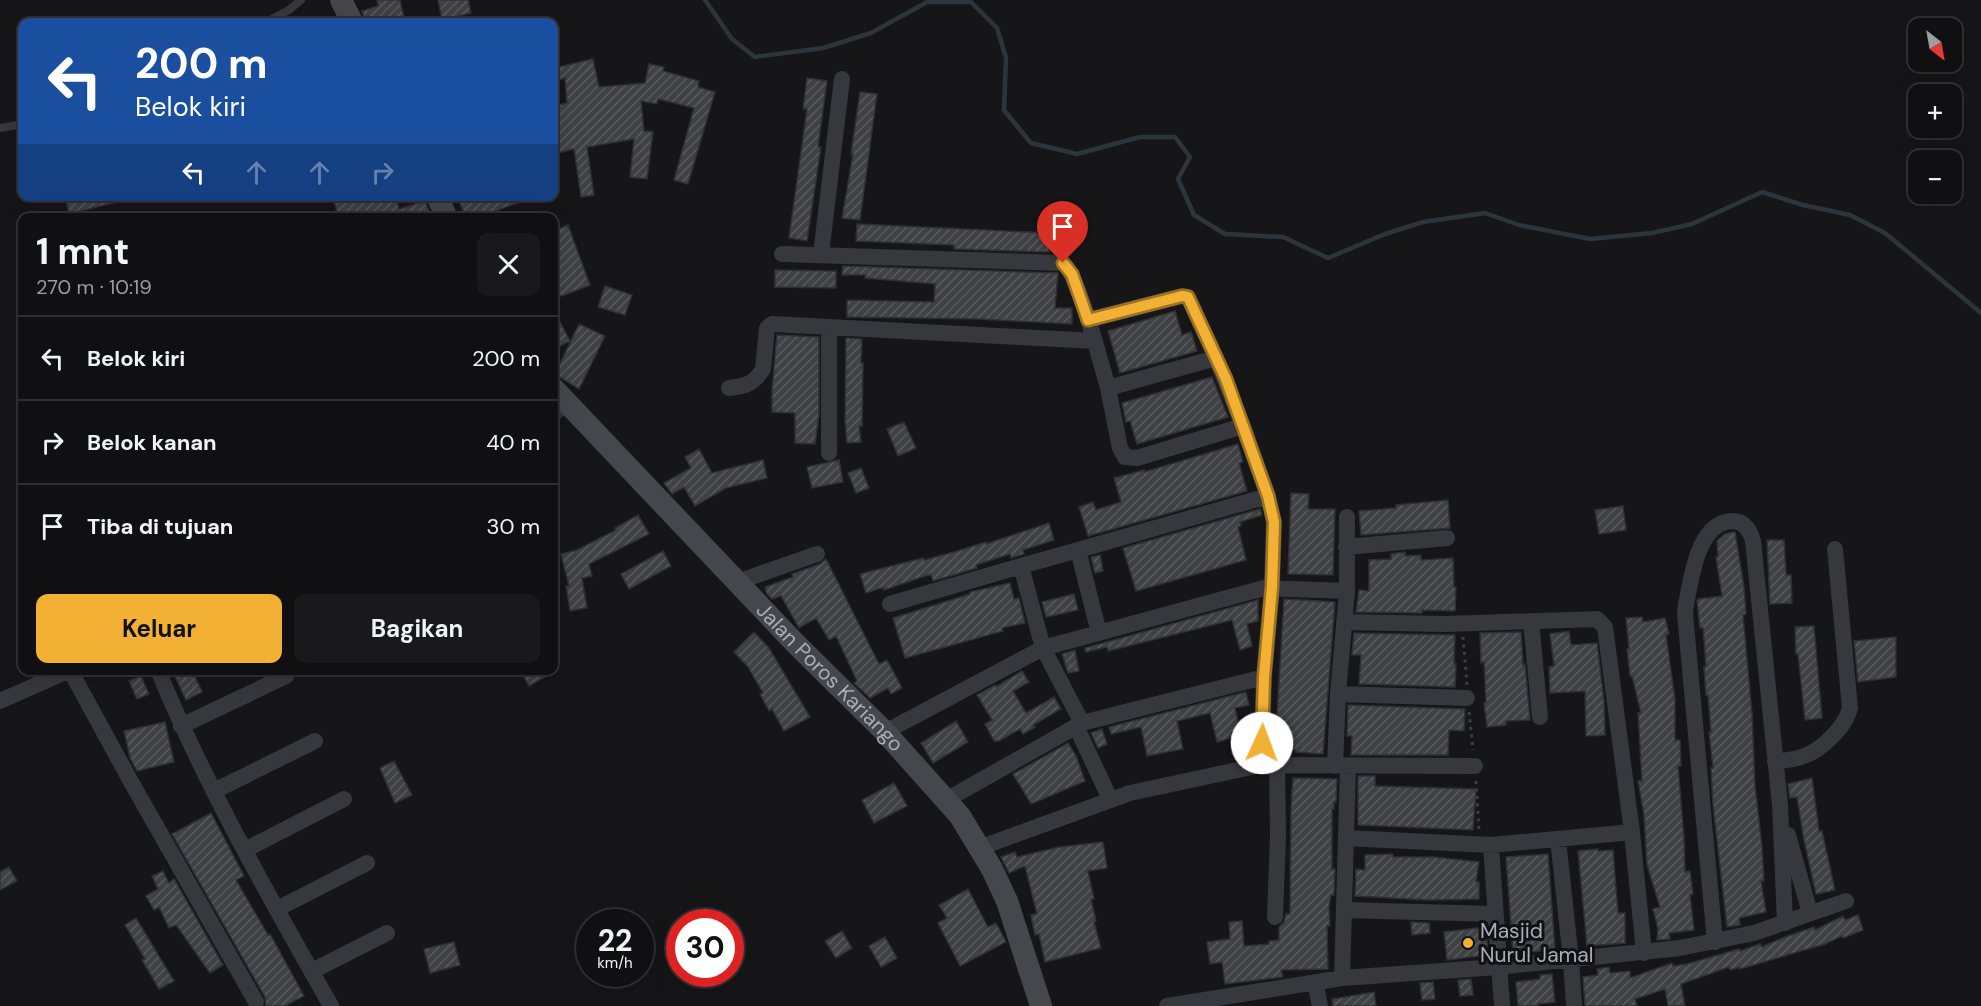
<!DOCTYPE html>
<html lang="id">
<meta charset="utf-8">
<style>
:root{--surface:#101012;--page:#19191b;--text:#f1f3f6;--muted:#9c9d9f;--line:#303032;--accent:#f2b134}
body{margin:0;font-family:"DM Sans",sans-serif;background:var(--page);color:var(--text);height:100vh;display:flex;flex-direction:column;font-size:22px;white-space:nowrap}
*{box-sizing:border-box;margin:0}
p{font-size:20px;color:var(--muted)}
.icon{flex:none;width:33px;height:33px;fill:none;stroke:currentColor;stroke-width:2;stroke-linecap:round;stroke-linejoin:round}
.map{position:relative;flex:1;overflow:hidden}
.side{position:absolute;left:18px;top:213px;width:540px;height:462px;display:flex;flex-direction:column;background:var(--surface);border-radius:12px;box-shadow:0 6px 24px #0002,0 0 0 2px var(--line)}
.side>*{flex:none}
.top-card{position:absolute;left:18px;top:18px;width:540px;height:183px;border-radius:12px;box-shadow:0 6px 24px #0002,0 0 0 2px var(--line);background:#1a4fa0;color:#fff;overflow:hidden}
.needle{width:39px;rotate:149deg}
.controls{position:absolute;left:1908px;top:18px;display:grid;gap:12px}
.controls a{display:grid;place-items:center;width:54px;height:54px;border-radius:12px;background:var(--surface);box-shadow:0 6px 24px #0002,0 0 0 2px var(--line);font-size:30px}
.speed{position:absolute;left:576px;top:909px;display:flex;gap:12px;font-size:30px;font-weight:700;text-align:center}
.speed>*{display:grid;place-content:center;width:78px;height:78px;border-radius:50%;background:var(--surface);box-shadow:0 6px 24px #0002,0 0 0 2px var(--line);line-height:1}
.speed small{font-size:15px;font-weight:400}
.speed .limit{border:9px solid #d22;background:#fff;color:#111}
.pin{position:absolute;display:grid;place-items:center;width:51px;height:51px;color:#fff;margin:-62px -26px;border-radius:50% 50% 50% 0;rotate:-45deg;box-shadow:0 0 6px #0007}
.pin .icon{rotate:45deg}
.me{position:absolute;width:66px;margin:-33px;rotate:2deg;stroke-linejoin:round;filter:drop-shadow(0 0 4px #0008)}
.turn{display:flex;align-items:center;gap:21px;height:126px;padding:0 18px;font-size:27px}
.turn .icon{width:78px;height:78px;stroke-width:2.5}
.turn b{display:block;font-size:42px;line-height:51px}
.lanes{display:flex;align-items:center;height:57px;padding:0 18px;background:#0003;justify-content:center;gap:30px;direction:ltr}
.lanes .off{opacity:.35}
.round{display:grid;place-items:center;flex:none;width:63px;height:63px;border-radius:12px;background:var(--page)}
.headline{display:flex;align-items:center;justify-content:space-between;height:102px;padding:0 18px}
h1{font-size:36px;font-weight:700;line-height:45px}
.cta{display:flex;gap:12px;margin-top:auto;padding:12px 18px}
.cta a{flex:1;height:69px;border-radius:12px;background:var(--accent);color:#111;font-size:24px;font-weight:700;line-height:69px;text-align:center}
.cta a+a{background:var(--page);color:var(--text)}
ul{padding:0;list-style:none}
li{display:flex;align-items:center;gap:18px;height:84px;padding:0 18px;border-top:2px solid var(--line)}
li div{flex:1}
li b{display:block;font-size:22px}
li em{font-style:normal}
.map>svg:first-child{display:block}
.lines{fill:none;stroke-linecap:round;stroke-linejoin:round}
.stream{stroke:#2c353c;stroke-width:4.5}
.building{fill:url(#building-hatch);stroke:#303034;stroke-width:1.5}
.path{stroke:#3d3f44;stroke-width:3;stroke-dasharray:3 4.5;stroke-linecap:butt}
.lane{stroke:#37383d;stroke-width:8}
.street{stroke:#37383d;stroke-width:16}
.secondary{stroke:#45474d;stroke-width:22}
.route-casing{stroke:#9d7322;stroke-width:15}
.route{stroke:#f2b134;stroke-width:10}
.poi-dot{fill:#f2b134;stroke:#111113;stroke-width:2}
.labels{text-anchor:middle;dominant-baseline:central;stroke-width:6;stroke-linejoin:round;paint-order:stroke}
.street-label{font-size:21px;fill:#a8adb8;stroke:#111113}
.poi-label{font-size:21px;fill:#a8adb8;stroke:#111113;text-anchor:start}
</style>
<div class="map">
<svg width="1981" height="1006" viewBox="0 0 1981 1006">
<defs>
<pattern id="building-hatch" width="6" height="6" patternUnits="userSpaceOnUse" patternTransform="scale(1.5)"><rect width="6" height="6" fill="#404145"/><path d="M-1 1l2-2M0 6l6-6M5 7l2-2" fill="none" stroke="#595a5e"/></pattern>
</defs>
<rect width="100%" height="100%" fill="#161618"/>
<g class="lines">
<!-- stream -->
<path class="stream" d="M 705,0 L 732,39 L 755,57 L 823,48 L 871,33 L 927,2 L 971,2 L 997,28 L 1006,58 L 1004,110 L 1031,143 L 1077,154 L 1140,137 L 1175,137 L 1190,157 L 1178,179 L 1194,215 L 1225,234 L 1283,237 L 1328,258 L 1385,234 L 1423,222 L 1485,213 L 1519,225 L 1590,239 L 1652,233 L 1692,224 L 1762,192 L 1803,205 L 1850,215 L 1885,233 L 1981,313"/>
</g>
<!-- building -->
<path class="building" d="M 377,0 L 400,0 L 405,22 L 365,22 L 362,11 L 378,6 Z
M 438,0 L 468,0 L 471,13 L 442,20 Z
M 593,59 L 599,87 L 645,83 L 649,64 L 664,67 L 663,71 L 699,81 L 698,87 L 715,92 L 688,184 L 674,180 L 694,108 L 658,99 L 657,104 L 641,101 L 644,131 L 653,132 L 647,179 L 630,177 L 634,139 L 587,147 L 594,195 L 581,197 L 574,149 L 554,154 L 554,106 L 567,103 L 565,78 L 554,81 L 554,68 Z
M 807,78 L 827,81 L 818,147 L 821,147 L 807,241 L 789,238 L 807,109 L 803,109 Z
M 860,92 L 877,94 L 860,220 L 842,218 L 853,154 L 851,154 Z
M 65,196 L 120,196 L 121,201 L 69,214 Z
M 333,196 L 396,196 L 399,209 L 425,201 L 432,218 L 338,218 Z
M 469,196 L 530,196 L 531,198 L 477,218 L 465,218 L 459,200 Z
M 857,224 L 1050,233 L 1049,252 L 954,249 L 954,245 L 856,241 Z
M 568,225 L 590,285 L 562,296 L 554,293 L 554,231 Z
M 843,266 L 1058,273 L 1055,308 L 1072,308 L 1072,324 L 978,319 L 847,317 L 847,300 L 934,302 L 935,284 L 865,278 L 866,275 L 842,275 Z
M 775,270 L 836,271 L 836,288 L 775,287 Z
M 605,286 L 632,295 L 625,315 L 598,307 Z
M 554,310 L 570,341 L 554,349 Z
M 1175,311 L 1182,335 L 1191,332 L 1197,351 L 1120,373 L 1108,331 Z
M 579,324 L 605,336 L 579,389 L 558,376 L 554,376 Z
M 777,335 L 819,337 L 819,414 L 815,444 L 795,443 L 795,413 L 772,412 L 772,390 Z
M 846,338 L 862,339 L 861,363 L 863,363 L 862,426 L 859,426 L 861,442 L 847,443 L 845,422 Z
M 1212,377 L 1228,417 L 1137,444 L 1130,421 L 1126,422 L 1122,403 Z
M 904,422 L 916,448 L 898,456 L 887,429 Z
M 1238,444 L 1243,462 L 1239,463 L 1247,491 L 1088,536 L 1079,507 L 1093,502 L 1096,510 L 1121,502 L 1114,478 L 1144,470 L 1144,472 Z
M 699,449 L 712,473 L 763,460 L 767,478 L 726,488 L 695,506 L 684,487 L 672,494 L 664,483 L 691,468 L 685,457 Z
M 839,460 L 843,482 L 812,488 L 807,467 Z
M 861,468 L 869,488 L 856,493 L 848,473 Z
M 1291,493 L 1309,494 L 1308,509 L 1335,509 L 1333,575 L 1288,574 Z
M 1448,500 L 1450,528 L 1361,535 L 1359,511 L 1396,508 L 1396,505 Z
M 1623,506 L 1626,530 L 1599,534 L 1595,510 Z
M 1260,509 L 1262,515 L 1240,522 L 1241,526 L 1238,527 L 1246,560 L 1136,591 L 1123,548 Z
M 638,515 L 649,534 L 589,564 L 592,576 L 582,578 L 587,608 L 570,611 L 566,586 L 569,586 L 561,554 L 577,550 L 616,530 L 615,528 Z
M 1049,523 L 1054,540 L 1023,550 L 1024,554 L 1011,558 L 1010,554 L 976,565 L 977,568 L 933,581 L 931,574 L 884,590 L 884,587 L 866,593 L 860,574 L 923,558 L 924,560 L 954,552 L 986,542 L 986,544 Z
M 1733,532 L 1735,532 L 1744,587 L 1746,614 L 1743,615 L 1752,714 L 1755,785 L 1762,847 L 1764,881 L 1761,881 L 1766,912 L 1739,918 L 1740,925 L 1727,927 L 1713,805 L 1711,768 L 1713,768 L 1709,732 L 1711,732 L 1708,695 L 1706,695 L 1704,667 L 1706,666 L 1703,628 L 1700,628 L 1697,601 L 1698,599 L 1722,596 L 1716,557 L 1718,557 L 1717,541 L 1725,534 Z
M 1767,540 L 1784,540 L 1786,575 L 1791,575 L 1792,603 L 1770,604 Z
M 663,551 L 671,566 L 629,589 L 621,574 Z
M 1405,552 L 1405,556 L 1421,555 L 1421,560 L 1453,558 L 1454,587 L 1456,587 L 1455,611 L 1422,610 L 1422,613 L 1356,612 L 1359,590 L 1369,591 L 1369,560 L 1391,559 L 1391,554 Z
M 1100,555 L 1103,571 L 1095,573 L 1091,557 Z
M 826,559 L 879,664 L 887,660 L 902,688 L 891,694 L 888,688 L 870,698 L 854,683 L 857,681 L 836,636 L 829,640 L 816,618 L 799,628 L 781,596 L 772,599 L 767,594 L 765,587 L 793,577 L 792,574 L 820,564 Z
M 1010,583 L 1014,599 L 1019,598 L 1025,623 L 1002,628 L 1003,631 L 905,658 L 893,618 L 970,594 L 970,592 Z
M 1074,594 L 1078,610 L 1046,617 L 1042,602 Z
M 1284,599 L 1335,602 L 1323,754 L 1295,752 L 1295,750 L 1275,749 Z
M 1258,600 L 1258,621 L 1247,624 L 1252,646 L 1240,650 L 1232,620 L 1108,651 L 1107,647 L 1086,652 L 1085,648 Z
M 1642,617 L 1643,622 L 1665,618 L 1669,634 L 1666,635 L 1675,699 L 1675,740 L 1680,740 L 1681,766 L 1678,766 L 1684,838 L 1685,872 L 1690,871 L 1693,894 L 1690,894 L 1694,930 L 1669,933 L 1670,939 L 1657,940 L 1658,929 L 1653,909 L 1660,907 L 1647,865 L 1644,815 L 1638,781 L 1642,781 L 1638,713 L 1641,713 L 1632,676 L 1630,676 L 1627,649 L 1629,649 L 1626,618 Z
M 1814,626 L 1822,718 L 1805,720 L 1798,654 L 1796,654 L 1795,627 Z
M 1569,631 L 1571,645 L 1597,643 L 1604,701 L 1605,735 L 1586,736 L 1585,691 L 1550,693 L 1549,667 L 1554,666 L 1550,634 Z
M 754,632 L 769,648 L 810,717 L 784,731 L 772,709 L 769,711 L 760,694 L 763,693 L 748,667 L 734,652 Z
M 1521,632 L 1523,665 L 1525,664 L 1530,720 L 1506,721 L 1506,725 L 1487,727 L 1484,703 L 1486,702 L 1484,662 L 1481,663 L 1480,633 Z
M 1354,633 L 1455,635 L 1454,664 L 1456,664 L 1455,687 L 1359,684 L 1361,655 L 1352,655 Z
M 1896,637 L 1896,677 L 1858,682 L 1854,641 Z
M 1075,650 L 1079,671 L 1068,673 L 1062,654 Z
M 180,670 L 192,670 L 202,692 L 186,700 L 174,674 Z
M 520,670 L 557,670 L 529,686 Z
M 1022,671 L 1029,682 L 1013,691 L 1026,713 L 1054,697 L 1061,709 L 1033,725 L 1035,727 L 1023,734 L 1020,729 L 999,741 L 994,741 L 985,724 L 992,720 L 977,695 L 995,685 L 996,687 Z
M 141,676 L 149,694 L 137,699 L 129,681 Z
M 1246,692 L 1249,705 L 1235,708 L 1241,735 L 1217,742 L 1210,713 L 1177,721 L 1183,749 L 1147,756 L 1141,727 L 1111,734 L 1109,727 Z
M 1348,705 L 1465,709 L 1464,731 L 1449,730 L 1448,755 L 1351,755 L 1352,736 L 1347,736 Z
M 956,721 L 968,742 L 933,763 L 921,743 Z
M 165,722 L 174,762 L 137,771 L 130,758 L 124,731 Z
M 1102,729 L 1107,744 L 1098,748 L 1091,733 Z
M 1068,743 L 1076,756 L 1085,781 L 1031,804 L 1013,774 Z
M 394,761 L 412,795 L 395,803 L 380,768 Z
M 1358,776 L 1375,776 L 1375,786 L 1476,789 L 1473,830 L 1358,825 Z
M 1293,778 L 1337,779 L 1336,802 L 1334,802 L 1334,809 L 1332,809 L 1332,869 L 1335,869 L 1334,895 L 1331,895 L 1329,907 L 1330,926 L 1327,926 L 1328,969 L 1281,970 L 1283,977 L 1225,984 L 1222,962 L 1210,964 L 1207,942 L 1230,939 L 1229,922 L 1242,921 L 1244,946 L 1269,944 L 1269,941 L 1279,940 L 1279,927 L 1284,922 L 1286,914 L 1290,914 L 1291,808 Z
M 1812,778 L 1819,831 L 1822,831 L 1835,890 L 1816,894 L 1804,840 L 1797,797 L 1790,798 L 1788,784 Z
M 894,783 L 907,806 L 874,823 L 862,800 Z
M 211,813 L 244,876 L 236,880 L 268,935 L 270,934 L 304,996 L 285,1006 L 266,1006 L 265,997 L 172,834 Z
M 1103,842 L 1107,868 L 1088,871 L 1094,899 L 1091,899 L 1096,921 L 1094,922 L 1101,948 L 1045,962 L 1039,934 L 1035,935 L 1031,915 L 1037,914 L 1025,866 L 1009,873 L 1001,857 L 1015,852 L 1017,857 L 1059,847 Z
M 1598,849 L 1598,851 L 1613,850 L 1618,913 L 1625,913 L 1625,943 L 1587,946 L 1578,851 Z
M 1393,854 L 1393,857 L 1434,857 L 1479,862 L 1476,882 L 1479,882 L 1479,899 L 1427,900 L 1355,896 L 1356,869 L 1365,870 L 1365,855 Z
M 1548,854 L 1555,950 L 1513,953 L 1506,857 Z
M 9,867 L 17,881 L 0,890 L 0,872 Z
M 163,871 L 169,883 L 174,879 L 223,965 L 210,973 L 176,925 L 169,928 L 159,907 L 154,910 L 146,896 L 158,889 L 152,876 Z
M 968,889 L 988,927 L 996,923 L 1006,942 L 960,966 L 938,923 L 947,918 L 939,905 Z
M 1858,915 L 1863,930 L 1843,938 L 1842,936 L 1825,944 L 1740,969 L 1740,967 L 1730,970 L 1729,967 L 1681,984 L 1685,1006 L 1668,1006 L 1665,989 L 1635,999 L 1637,1006 L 1585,1006 L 1583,977 L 1598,975 L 1597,969 L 1609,967 L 1610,973 L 1630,971 L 1630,978 L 1672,963 L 1673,966 L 1687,964 L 1739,949 L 1740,951 L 1760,944 L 1762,947 L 1785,937 L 1814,927 L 1815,930 L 1843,916 L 1845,920 Z
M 136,918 L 174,981 L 159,989 L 142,960 L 145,959 L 125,925 Z
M 1411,922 L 1429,923 L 1430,933 L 1412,935 Z
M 1486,927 L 1488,955 L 1447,960 L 1444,932 Z
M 842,931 L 852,948 L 836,958 L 825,941 Z
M 885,937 L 897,958 L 881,967 L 869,946 Z
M 454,942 L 460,965 L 430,973 L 424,949 Z
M 1552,974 L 1555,1002 L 1538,1004 L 1538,1006 L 1518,1006 L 1516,982 L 1540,979 L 1540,975 Z
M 1471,979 L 1473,995 L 1460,996 L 1458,980 Z
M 1433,982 L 1435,999 L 1422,1000 L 1420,983 Z
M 1374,992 L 1376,1006 L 1333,1006 L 1332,999 Z"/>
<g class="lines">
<!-- path -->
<path class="path" d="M 1463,637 L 1467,685
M 1469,712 L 1473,750
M 1476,781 L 1479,831"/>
<!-- lane -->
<path class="lane" d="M 266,22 L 289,10 L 301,0
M 0,128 L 22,124"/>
<!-- street -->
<path class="street" d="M 782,254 L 1063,263 C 1079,276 1101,364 1108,388
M 821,254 L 842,79
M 1088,320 L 1182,296 L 1188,297 L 1216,358
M 729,388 C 746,386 754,384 763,369 L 767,328 L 772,324 L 1095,341
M 554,413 L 567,404
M 1243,426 L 1137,458 L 1125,457 L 1120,448 L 1108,388 L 1216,358 L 1243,426 L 1268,496 L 1274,522 L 1272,587 L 1264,677 L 1261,765 L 1475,766
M 829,453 L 829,328
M 1346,547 L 1447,538
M 1078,550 L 1021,566 L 1043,648 L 1082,723 L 1264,677
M 737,582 L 817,554
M 890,604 L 1021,566
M 1531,621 L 1540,717
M 1345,622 L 1445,624 L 1597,619 L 1605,627 L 1632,832 L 1644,953
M 1099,633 L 1078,550 L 1268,496
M 70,670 L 130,780 L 256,1002
M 158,670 C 206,787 269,896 331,1006
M 1338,694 L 1467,698
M 0,701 L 70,670
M 181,726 L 286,676
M 1076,726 L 1110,799
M 885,732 L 1043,648 L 1264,588 L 1347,591 L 1347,517
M 1775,762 C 1784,760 1795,760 1804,756 C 1822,750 1846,726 1850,708 L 1835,549
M 1335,766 L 1338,694 L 1347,591
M 214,791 L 315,741
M 946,800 L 1082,723
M 1788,835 L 1810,913
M 1346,838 L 1491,845 L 1632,832
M 1558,839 L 1571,960 L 1574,1006
M 1491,845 L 1502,1006
M 979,848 L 1130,793 L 1261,765
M 245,850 L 344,799
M 277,909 L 367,863
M 1344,910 L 1495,914
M 1275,917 L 1278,836 L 1277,765
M 1715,942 L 1685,614 L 1686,604 C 1692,577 1697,523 1732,521 C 1744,521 1750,530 1753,541 L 1780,805 L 1785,923
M 312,971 L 387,933
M 1342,978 L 1348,766
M 1315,982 L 1320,1006
M 1167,1006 L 1342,978 L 1498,967 L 1680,948 L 1754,933 L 1846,901"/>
<!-- secondary -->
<g class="secondary">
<path d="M 341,0 L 352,22"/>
<path d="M 437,196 L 447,218"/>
<path id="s1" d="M 554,389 L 795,643 L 885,732 L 960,816 L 992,869 L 1007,901 L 1041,1006"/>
</g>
</g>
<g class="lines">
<!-- route casing -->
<g class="route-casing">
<path id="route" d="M 1063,263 L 1072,274 L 1088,320 L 1182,296 L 1188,297 L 1226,379 L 1268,496 L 1274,522 L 1272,587 L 1264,677 L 1262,743"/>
</g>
<!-- route -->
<use href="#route" class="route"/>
</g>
<!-- markers -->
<circle class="poi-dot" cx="1468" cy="943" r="6"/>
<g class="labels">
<!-- street labels -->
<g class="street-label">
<text stroke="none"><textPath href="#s1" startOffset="399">Jalan Poros Kariango</textPath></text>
</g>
<!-- poi labels -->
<g class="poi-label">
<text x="1480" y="931">Masjid<tspan x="1480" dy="24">Nurul Jamal</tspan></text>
</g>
</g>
</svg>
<div class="controls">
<a><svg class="needle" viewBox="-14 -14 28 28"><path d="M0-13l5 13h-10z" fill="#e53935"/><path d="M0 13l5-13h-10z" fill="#9c9d9f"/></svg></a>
<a>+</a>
<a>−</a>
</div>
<div class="speed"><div>22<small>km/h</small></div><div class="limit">30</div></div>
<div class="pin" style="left:1063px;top:263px;background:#d93025"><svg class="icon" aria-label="arrive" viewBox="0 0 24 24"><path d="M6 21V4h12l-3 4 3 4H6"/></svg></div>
<svg class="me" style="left:1262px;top:743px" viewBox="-20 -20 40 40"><circle r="19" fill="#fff"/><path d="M0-13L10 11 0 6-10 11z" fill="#f2b134"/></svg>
<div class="top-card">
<div class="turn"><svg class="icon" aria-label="left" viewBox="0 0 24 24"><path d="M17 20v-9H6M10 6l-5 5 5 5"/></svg><div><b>200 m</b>Belok kiri</div></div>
<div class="lanes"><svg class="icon" aria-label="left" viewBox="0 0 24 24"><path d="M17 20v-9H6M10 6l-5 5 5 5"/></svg><svg class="icon off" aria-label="ahead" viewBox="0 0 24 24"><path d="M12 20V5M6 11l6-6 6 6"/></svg><svg class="icon off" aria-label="ahead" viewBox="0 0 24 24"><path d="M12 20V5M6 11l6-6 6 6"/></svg><svg class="icon off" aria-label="right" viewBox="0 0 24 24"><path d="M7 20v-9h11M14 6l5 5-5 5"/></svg></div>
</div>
<section class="side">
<div class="headline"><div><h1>1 mnt</h1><p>270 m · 10:19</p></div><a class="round"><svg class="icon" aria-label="close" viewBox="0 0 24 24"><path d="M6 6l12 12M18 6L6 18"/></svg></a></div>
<ul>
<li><svg class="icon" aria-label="left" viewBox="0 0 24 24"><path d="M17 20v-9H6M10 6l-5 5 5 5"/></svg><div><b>Belok kiri</b></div><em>200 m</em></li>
<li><svg class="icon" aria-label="right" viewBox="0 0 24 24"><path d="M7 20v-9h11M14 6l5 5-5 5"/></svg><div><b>Belok kanan</b></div><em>40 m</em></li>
<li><svg class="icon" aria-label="arrive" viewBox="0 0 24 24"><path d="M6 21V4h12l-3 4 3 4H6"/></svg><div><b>Tiba di tujuan</b></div><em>30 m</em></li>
</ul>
<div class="cta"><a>Keluar</a><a>Bagikan</a></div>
</section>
</div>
